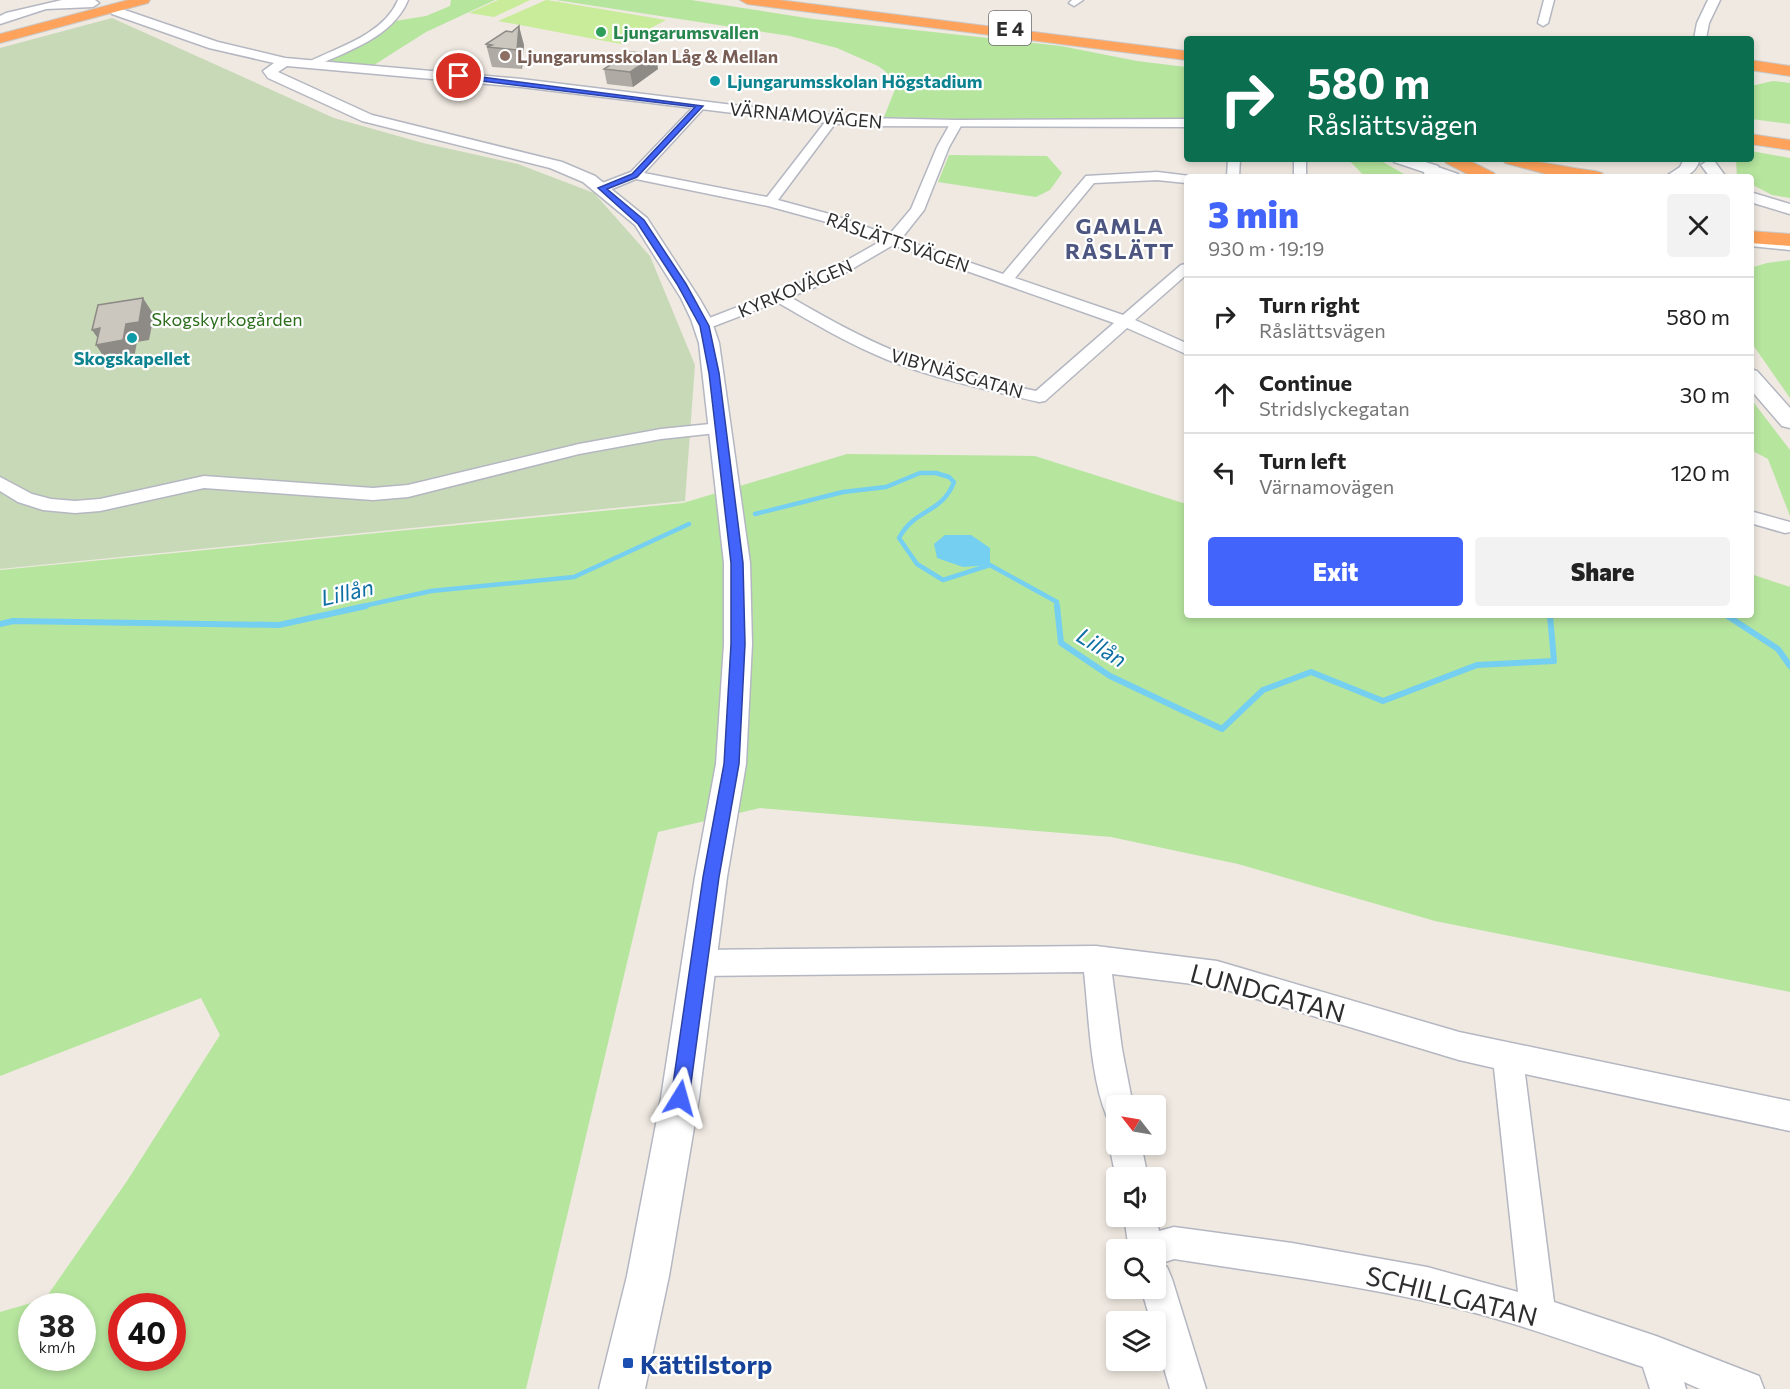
<!DOCTYPE html>
<meta charset="utf-8">
<style>
:root{--surface:#fff;--page:#f2f2f2;--text:#222;--muted:#767676;--line:#e0e0e0;--accent:#4264fb}
body{margin:0;font-family:Commissioner,sans-serif;background:var(--page);color:var(--text);height:100vh;display:flex;flex-direction:column;font-size:22px;white-space:nowrap}
*{box-sizing:border-box;margin:0}
p{font-size:20px;color:var(--muted)}
.icon{flex:none;width:33px;height:33px;fill:none;stroke:currentColor;stroke-width:2;stroke-linecap:round;stroke-linejoin:round}
.map{position:relative;flex:1;overflow:hidden}
.drawer{position:absolute;left:1184px;top:174px;width:570px;height:444px;display:flex;flex-direction:column;background:var(--surface);border-radius:6px;box-shadow:0 3px 9px #0003}
.drawer>*{flex:none}
.guide{position:absolute;left:1184px;top:36px;width:570px;height:126px;border-radius:6px;box-shadow:0 3px 9px #0003;background:#0b6e4f;color:#fff;overflow:hidden}
.needle{width:39px;rotate:301deg}
.controls{position:absolute;left:1106px;top:1095px;display:grid;gap:12px}
.controls a{display:grid;place-items:center;width:60px;height:60px;border-radius:6px;background:var(--surface);box-shadow:0 3px 9px #0003;font-size:30px}
.speed{position:absolute;left:18px;top:1293px;display:flex;gap:12px;font-size:30px;font-weight:700;text-align:center}
.speed>*{display:grid;place-content:center;width:78px;height:78px;border-radius:50%;background:var(--surface);box-shadow:0 3px 9px #0003;line-height:1}
.speed small{font-size:15px;font-weight:400}
.speed .limit{border:9px solid #d22;background:#fff;color:#111}
.pin{position:absolute;display:grid;place-items:center;width:51px;height:51px;color:#fff;margin:-26px;border:3px solid #fff;border-radius:50%;box-shadow:0 2px 6px #0007}
.me{position:absolute;width:66px;margin:-33px;rotate:8deg;stroke-linejoin:round;filter:drop-shadow(0 0 4px #0008)}
.turn{display:flex;align-items:center;gap:21px;height:126px;padding:0 24px;font-size:27px}
.turn .icon{width:78px;height:78px;stroke-width:2.5}
.turn b{display:block;font-size:42px;line-height:51px}
.round{display:grid;place-items:center;flex:none;width:63px;height:63px;border-radius:6px;background:var(--page)}
.headline{display:flex;align-items:center;justify-content:space-between;height:102px;padding:0 24px}
h1{font-size:36px;font-weight:800;line-height:45px;color:var(--accent)}
.primary-button{display:flex;gap:12px;margin-top:auto;padding:12px 24px}
.primary-button a{flex:1;height:69px;border-radius:6px;background:var(--accent);color:#fff;font-size:24px;font-weight:800;line-height:69px;text-align:center}
.primary-button a+a{background:var(--page);color:var(--text)}
ul{padding:0;list-style:none}
li{display:flex;align-items:center;gap:18px;height:78px;padding:0 24px;border-top:2px solid var(--line)}
li div{flex:1}
li b{display:block;font-size:22px}
li em{font-style:normal}
.map>svg:first-child{display:block}
.green{fill:#b6e59e;fill-rule:evenodd}
.cemetery{fill:#c8d9b8}
.pitch{fill:#c9ec9a}
.water{fill:#75cff0}
.lines{fill:none;stroke-linecap:round;stroke-linejoin:round}
.stream-far1{stroke:#75cff0;stroke-width:4.5}
.stream{stroke:#75cff0;stroke-width:6}
.minor-casing{stroke:#b4b7c1;stroke-width:3}
.tertiary-casing{stroke:#b4b7c1;stroke-width:3}
.motorway-casing{stroke:#c9c9c9;stroke-width:2}
.minor{fill:#fff;fill-rule:evenodd}
.tertiary{fill:#fff;fill-rule:evenodd}
.motorway{fill:#ffa35c;fill-rule:evenodd}
.wall{fill:#afaba4}
.shaded-wall{fill:#8e8b86}
.building{fill:#cbc7bf;stroke:#8e8b86;stroke-width:1.5}
.route{fill:#4264fb;stroke:#2b41a3;stroke-width:1.5}
.leisure-dot{fill:#2e9e5b;stroke:#fff;stroke-width:2}
.education-dot{fill:#8d6e63;stroke:#fff;stroke-width:2}
.culture-dot{fill:#0f9aa8;stroke:#fff;stroke-width:2}
.transit-dot{fill:#1a4fb4;stroke:#fff;stroke-width:2}
.labels{text-anchor:middle;dominant-baseline:central;stroke-width:4.5;stroke-linejoin:round;paint-order:stroke}
.far-leisure-label{font-size:18px;font-weight:bold;fill:#27864d;stroke:#fff;text-anchor:start}
.far-education-label{font-size:18px;font-weight:bold;fill:#785e54;stroke:#fff;text-anchor:start}
.far-culture-label{font-size:18px;font-weight:bold;fill:#0d838f;stroke:#fff;text-anchor:start}
.far-street-label{font-size:18px;fill:#2e2e2e;stroke:#fff}
.far-park-label{font-size:18px;fill:#2c6e1b;stroke:#fff}
.shield{fill:#fff;stroke:#6d6d6d;stroke-width:1.5}
.shield-label{font-size:20px;font-weight:bold;fill:#2e2e2e}
.far-district-label{font-size:22px;font-weight:bold;letter-spacing:1.5px;fill:#4d5680;stroke:#fff}
.water-label{font-size:22px;font-style:italic;fill:#0d6fa3;stroke:#fff}
.near-street-label{font-size:26px;fill:#2e2e2e;stroke:#fff}
.near-transit-label{font-size:26px;font-weight:bold;fill:#164399;stroke:#fff;text-anchor:start}
</style>
<div class="map">
<svg width="1790" height="1389" viewBox="0 0 1790 1389">
<rect width="100%" height="100%" fill="#efe9e1"/>
<!-- green -->
<path class="green" d="M 451,0 L 495,0 L 426,32 L 374,65 L 324,61 L 389,22 L 426,16 L 450,6 Z
M 556,0 L 691,0 L 813,19 L 1061,46 L 1137,61 L 1186,67 L 1186,118 L 960,119 L 884,117 L 896,87 L 885,71 L 878,66 L 837,48 L 790,36 Z
M 1773,81 L 1790,83 L 1790,124 L 1751,119 L 1751,86 Z
M 1751,151 L 1790,158 L 1790,198 L 1772,195 L 1751,184 L 1750,177 L 1737,177 L 1736,159 L 1750,159 Z
M 949,155 L 1047,156 L 1062,173 L 1050,190 L 1036,197 L 938,182 Z
M 1348,159 L 1378,159 L 1409,177 L 1365,177 Z
M 1790,260 L 1790,398 L 1751,342 L 1750,268 L 1767,263 Z
M 1751,399 L 1790,450 L 1790,516 L 1768,459 L 1751,450 Z
M 847,454 L 1035,456 L 1186,504 L 1186,615 L 1750,615 L 1751,574 L 1790,587 L 1790,992 L 1435,921 L 1238,864 L 1111,837 L 760,808 L 658,832 L 526,1389 L 0,1389 L 0,1312 L 45,1299 L 127,1181 L 220,1035 L 201,998 L 0,1076 L 0,570 L 683,503 ZM 32,1306 L 82,1306 L 82,1358 L 32,1358 ZM 122,1306 L 172,1306 L 172,1358 L 122,1358 Z"/>
<!-- cemetery -->
<path class="cemetery" d="M 112,18 L 334,118 L 423,143 L 518,164 L 594,193 L 650,256 L 695,365 L 685,501 L 0,569 L 0,48 Z"/>
<!-- pitch -->
<path class="pitch" d="M 498,0 L 530,0 L 494,17 L 469,13 Z
M 546,0 L 547,0 L 666,20 L 621,44 L 498,21 Z"/>
<!-- water -->
<path class="water" d="M 945,535 L 971,535 L 990,548 L 990,565 L 963,567 L 937,558 L 934,544 Z"/>
<g class="lines">
<!-- stream-far1 -->
<path class="stream-far1" d="M 755,514 L 843,492 L 886,487 L 920,473 L 936,473 L 949,477 L 954,482 C 942,514 915,508 899,538 L 917,564 L 943,580 L 990,565 L 1057,602 L 1057,607
M 359,607 L 431,591 L 574,577 L 689,524"/>
<!-- stream -->
<path class="stream" d="M 1057,606 L 1061,643 L 1110,676 L 1222,729 L 1263,690 L 1311,672 L 1383,701 L 1477,665 L 1554,661 L 1550,615
M 1726,615 L 1778,649 L 1790,666
M 0,624 L 13,621 L 279,625 L 366,606"/>
<!-- minor casing -->
<g class="minor-casing">
<path id="minor" d="M 398,0 L 408,0 C 393,37 349,50 316,66 L 308,66 L 308,62 C 339,47 384,34 398,0 Z
M 1072,0 L 1083,0 L 1074,6 L 1069,3 Z
M 1544,0 L 1554,0 L 1548,23 L 1543,26 L 1538,23 Z
M 700,103 L 706,106 L 704,108 L 644,173 L 767,197 L 829,117 L 837,117 L 837,121 L 778,200 L 833,215 L 889,235 L 911,209 L 937,147 L 950,124 L 952,122 L 960,122 L 962,124 L 949,147 L 924,210 L 901,239 L 1003,274 L 1086,176 L 1157,172 L 1190,176 L 1186,177 L 1186,183 L 1157,180 L 1094,183 L 1015,278 L 1123,315 L 1181,265 L 1186,264 L 1186,275 L 1135,320 L 1186,343 L 1186,354 L 1127,328 L 1045,401 L 1039,402 C 988,390 936,379 888,360 C 849,344 813,323 777,302 L 709,328 L 699,328 L 696,325 L 699,322 L 823,274 L 881,241 L 823,221 L 768,206 L 636,179 L 607,191 L 597,191 L 596,188 L 597,185 L 631,172 L 696,104 ZM 893,245 L 1114,323 L 1036,391 C 989,381 942,370 897,352 C 860,337 825,317 790,297 L 833,280 Z
M 1228,159 L 1240,159 L 1239,177 L 1227,177 Z
M 1294,159 L 1306,159 L 1306,177 L 1294,177 Z
M 1432,165 L 1458,174 L 1460,177 C 1448,177 1435,178 1426,169 L 1428,166 Z
M 1750,238 L 1790,242 L 1790,250 L 1750,246 Z
M 720,423 L 726,424 L 729,428 L 726,432 L 661,439 L 579,454 L 408,497 L 373,500 L 204,488 L 100,511 L 75,513 L 43,510 L 18,502 L 0,491 L 0,477 L 32,494 L 51,499 L 75,501 L 100,499 L 204,476 L 373,488 L 408,485 L 579,444 L 661,429 Z
M 1750,511 L 1790,522 L 1790,532 L 1785,533 L 1750,523 Z
M 1096,946 L 1217,961 L 1459,1032 L 1790,1101 L 1790,1131 L 1525,1074 L 1554,1302 L 1656,1336 L 1746,1371 L 1759,1376 L 1764,1389 L 1700,1389 L 1684,1382 L 1686,1389 L 1650,1389 L 1643,1367 C 1571,1343 1499,1316 1425,1301 C 1342,1283 1258,1272 1174,1259 L 1159,1264 L 1167,1267 L 1172,1279 L 1206,1389 L 1170,1389 L 1155,1337 L 1155,1322 L 1151,1322 L 1141,1288 L 1155,1288 L 1155,1250 L 1129,1250 L 1124,1216 L 1155,1216 L 1155,1213 L 1159,1231 L 1174,1227 L 1292,1243 L 1427,1267 L 1518,1292 L 1494,1068 L 1459,1060 L 1217,987 L 1112,974 L 1122,1049 L 1133,1106 L 1116,1106 L 1116,1120 L 1107,1117 C 1090,1076 1089,1016 1084,972 L 699,976 L 689,972 L 685,963 L 689,954 L 699,950 Z
M 1116,1132 L 1116,1144 L 1141,1144 L 1148,1178 L 1116,1178 L 1109,1144 Z"/>
</g>
<!-- tertiary casing -->
<g class="tertiary-casing">
<path id="tertiary" d="M 62,0 L 95,0 L 99,3 L 93,7 L 46,9 L 0,24 L 0,16 L 6,13 Z
M 1708,0 L 1720,0 L 1709,23 L 1706,39 L 1694,39 L 1697,23 Z
M 116,7 L 218,42 L 285,58 L 521,79 L 783,111 L 866,118 L 956,120 L 1186,119 L 1186,127 L 866,126 L 783,119 L 521,87 L 287,66 L 278,72 L 372,115 L 562,162 L 595,176 L 647,218 L 699,298 L 711,319 L 719,343 L 750,563 L 752,644 L 746,764 L 727,877 L 699,1098 L 669,1276 L 645,1389 L 599,1389 L 627,1276 L 661,1098 L 695,877 L 716,764 L 724,644 L 724,563 L 699,343 L 691,319 L 681,298 L 635,225 L 583,182 L 550,168 L 362,121 L 268,78 L 263,71 L 274,63 L 209,48 L 112,14 L 110,11 Z
M 1392,159 L 1416,159 L 1438,166 L 1441,177 L 1425,177 L 1424,172 L 1394,162 Z
M 1684,159 L 1700,159 C 1694,178 1682,177 1665,177 L 1680,167 Z
M 1709,160 L 1715,162 L 1726,177 L 1710,177 L 1701,165 Z
M 1750,192 L 1790,204 L 1790,214 L 1750,202 Z
M 1750,369 L 1757,371 L 1790,408 L 1790,428 L 1782,426 L 1750,389 Z"/>
</g>
<!-- motorway casing -->
<g class="motorway-casing">
<path id="motorway" d="M 128,0 L 150,0 L 148,3 L 0,43 L 0,34 Z
M 740,0 L 779,0 L 1186,51 L 1186,60 L 747,4 Z
M 1750,60 L 1790,66 L 1790,76 L 1750,70 Z
M 1750,134 L 1790,140 L 1790,150 L 1750,144 Z
M 1443,159 L 1466,159 L 1494,173 L 1496,177 L 1473,177 L 1446,163 Z
M 1502,159 C 1534,159 1564,167 1595,171 L 1602,173 L 1604,177 L 1557,177 L 1505,163 Z
M 1750,231 L 1790,234 L 1790,246 L 1750,243 Z"/>
</g>
<!-- minor -->
<use href="#minor" class="minor"/>
<!-- tertiary -->
<use href="#tertiary" class="tertiary"/>
<!-- motorway -->
<use href="#motorway" class="motorway"/>
</g>
<!-- wall -->
<path class="wall" d="M 486,44 L 524,45 L 522,69 L 492,67 Z
M 604,69 L 658,69 L 633,87 L 607,84 Z"/>
<!-- shaded-wall -->
<path class="shaded-wall" d="M 519,26 L 524,45 L 522,69 L 517,50 Z
M 656,54 L 658,69 L 633,87 L 630,72 Z
M 143,298 L 154,315 L 149,340 L 137,342 L 134,358 L 108,363 L 96,345 L 102,344 L 92,330 L 126,324 Z"/>
<!-- building -->
<path class="building" d="M 519,26 L 517,50 L 487,47 L 492,45 L 486,44 L 506,31 L 512,32 Z
M 630,52 L 656,54 L 630,72 L 604,69 Z
M 143,298 L 139,322 L 126,324 L 123,340 L 96,345 L 100,328 L 92,330 L 98,305 Z"/>
<!-- route -->
<path class="route" d="M 459,74 L 703,106 L 637,177 L 607,189 L 644,220 L 686,284 L 709,326 L 719,373 L 743,563 L 745,644 L 739,764 L 719,877 L 689,1098 L 687,1104 L 680,1107 L 674,1104 L 671,1098 L 703,877 L 724,764 L 731,644 L 731,563 L 709,373 L 700,326 L 677,284 L 638,224 L 598,188 L 632,174 L 695,107 L 457,78 Z"/>
<!-- markers -->
<circle class="leisure-dot" cx="601" cy="32" r="6"/>
<circle class="education-dot" cx="505" cy="56" r="6"/>
<g class="culture-dot">
<circle cx="715" cy="81" r="6"/>
<circle cx="132" cy="338" r="6"/>
</g>
<rect class="transit-dot" x="622" y="1357" width="12" height="12" rx="3"/>
<g class="labels">
<!-- far-leisure labels -->
<g class="far-leisure-label">
<text x="613" y="32">Ljungarumsvallen</text>
</g>
<!-- far-education labels -->
<g class="far-education-label">
<text x="517" y="56">Ljungarumsskolan Låg &amp; Mellan</text>
</g>
<!-- far-culture labels -->
<g class="far-culture-label">
<text x="727" y="81">Ljungarumsskolan Högstadium</text>
<text x="132" y="358" text-anchor="middle">Skogskapellet</text>
</g>
<!-- far-street labels -->
<g class="far-street-label">
<text transform="translate(806 115) rotate(5)">VÄRNAMOVÄGEN</text>
<text transform="translate(898 242) rotate(19)">RÅSLÄTTSVÄGEN</text>
<text transform="translate(795 288) rotate(-23)">KYRKOVÄGEN</text>
<text transform="translate(957 373) rotate(16)">VIBYNÄSGATAN</text>
</g>
<!-- far-park labels -->
<g class="far-park-label">
<text x="227" y="319">Skogskyrkogården</text>
</g>
<!-- shield labels -->
<rect class="shield" x="989" y="11" width="42" height="34" rx="4.5"/>
<g class="shield-label">
<text x="1010" y="28">E 4</text>
</g>
<!-- far-district labels -->
<g class="far-district-label">
<text x="1120" y="225">GAMLA<tspan x="1120" dy="25">RÅSLÄTT</tspan></text>
</g>
<!-- water labels -->
<g class="water-label">
<text transform="translate(347 592) rotate(-13)">Lillån</text>
<text transform="translate(1102 647) rotate(32)">Lillån</text>
</g>
<!-- near-street labels -->
<g class="near-street-label">
<text transform="translate(1268 992) rotate(15)">LUNDGATAN</text>
<text transform="translate(1452 1295) rotate(14)">SCHILLGATAN</text>
</g>
<!-- near-transit labels -->
<g class="near-transit-label">
<text x="640" y="1363">Kättilstorp</text>
</g>
</g>
</svg>
<div class="controls">
<a><svg class="needle" viewBox="-14 -14 28 28"><path d="M0-13l5 13h-10z" fill="#e53935"/><path d="M0 13l5-13h-10z" fill="#767676"/></svg></a>
<a><svg class="icon" aria-label="sound" viewBox="0 0 24 24"><path d="M4 9h4l5-4v14l-5-4H4zM17 9q2 3 0 6"/></svg></a>
<a><svg class="icon" aria-label="search" viewBox="0 0 24 24"><circle cx="10" cy="10" r="6"/><path d="M15 15l6 6"/></svg></a>
<a><svg class="icon" aria-label="layers" viewBox="0 0 24 24"><path d="M12 4l9 5-9 5-9-5zM3 14l9 5 9-5"/></svg></a>
</div>
<div class="speed"><div>38<small>km/h</small></div><div class="limit">40</div></div>
<div class="pin" style="left:459px;top:76px;background:#d93025"><svg class="icon" aria-label="arrive" viewBox="0 0 24 24"><path d="M6 21V4h12l-3 4 3 4H6"/></svg></div>
<svg class="me" style="left:680px;top:1098px" viewBox="-20 -20 40 40"><path d="M0-17L14 15 0 8-14 15z" fill="#4264fb" stroke="#fff" stroke-width="4"/></svg>
<div class="guide">
<div class="turn"><svg class="icon" aria-label="right" viewBox="0 0 24 24"><path d="M7 20v-9h11M14 6l5 5-5 5"/></svg><div><b>580 m</b>Råslättsvägen</div></div>
</div>
<section class="drawer">
<div class="headline"><div><h1>3 min</h1><p>930 m · 19:19</p></div><a class="round"><svg class="icon" aria-label="close" viewBox="0 0 24 24"><path d="M6 6l12 12M18 6L6 18"/></svg></a></div>
<ul>
<li><svg class="icon" aria-label="right" viewBox="0 0 24 24"><path d="M7 20v-9h11M14 6l5 5-5 5"/></svg><div><b>Turn right</b><p>Råslättsvägen</p></div><em>580 m</em></li>
<li><svg class="icon" aria-label="ahead" viewBox="0 0 24 24"><path d="M12 20V5M6 11l6-6 6 6"/></svg><div><b>Continue</b><p>Stridslyckegatan</p></div><em>30 m</em></li>
<li><svg class="icon" aria-label="left" viewBox="0 0 24 24"><path d="M17 20v-9H6M10 6l-5 5 5 5"/></svg><div><b>Turn left</b><p>Värnamovägen</p></div><em>120 m</em></li>
</ul>
<div class="primary-button"><a>Exit</a><a>Share</a></div>
</section>
</div>
